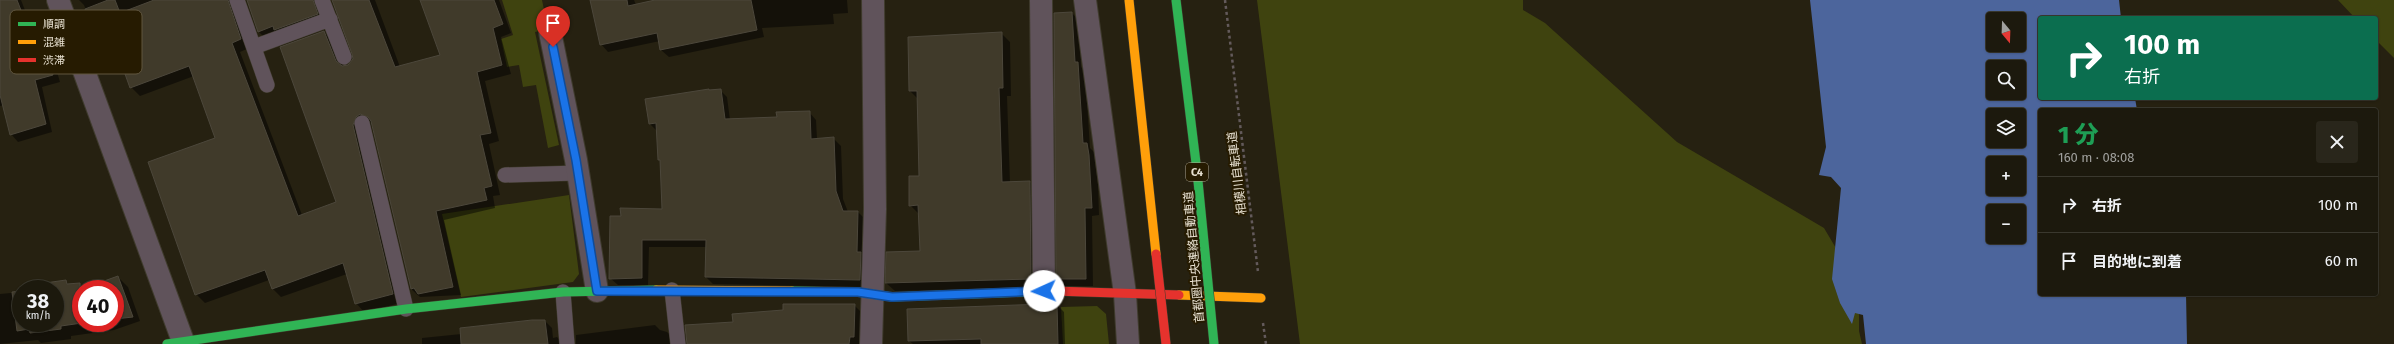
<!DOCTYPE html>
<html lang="ja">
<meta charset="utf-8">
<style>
:root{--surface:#1c190d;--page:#29261b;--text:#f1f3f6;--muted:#a0a09d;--line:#3a382e}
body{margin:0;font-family:"Fira Sans","Noto Sans JP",sans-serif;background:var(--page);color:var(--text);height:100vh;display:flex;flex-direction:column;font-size:15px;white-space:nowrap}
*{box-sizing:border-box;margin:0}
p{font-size:13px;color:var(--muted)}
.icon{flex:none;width:22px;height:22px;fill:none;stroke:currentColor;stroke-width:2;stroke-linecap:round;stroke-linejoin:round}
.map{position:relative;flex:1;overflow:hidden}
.details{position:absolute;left:2038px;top:108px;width:340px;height:188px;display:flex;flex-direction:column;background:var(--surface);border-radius:4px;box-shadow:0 1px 3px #0004,0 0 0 1px var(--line)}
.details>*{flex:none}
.banner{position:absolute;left:2038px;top:16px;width:340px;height:84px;border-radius:4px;box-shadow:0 1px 3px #0004,0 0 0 1px var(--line);background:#0b6e4f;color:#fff;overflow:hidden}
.needle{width:26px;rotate:161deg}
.fabs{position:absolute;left:1986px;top:12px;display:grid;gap:8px}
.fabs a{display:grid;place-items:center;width:40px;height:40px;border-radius:4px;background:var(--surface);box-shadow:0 1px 3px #0004,0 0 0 1px var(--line);font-size:20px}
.speed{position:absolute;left:12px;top:280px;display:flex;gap:8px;font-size:20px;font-weight:700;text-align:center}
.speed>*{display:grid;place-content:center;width:52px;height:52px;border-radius:50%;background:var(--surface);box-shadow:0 1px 3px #0004,0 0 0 1px var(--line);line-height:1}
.speed small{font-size:10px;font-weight:400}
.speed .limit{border:6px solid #d22;background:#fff;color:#111}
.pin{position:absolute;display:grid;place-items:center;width:34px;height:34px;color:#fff;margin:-41px -17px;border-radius:50% 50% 50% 0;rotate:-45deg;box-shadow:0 0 4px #0007}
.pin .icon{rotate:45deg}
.me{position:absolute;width:44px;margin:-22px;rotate:268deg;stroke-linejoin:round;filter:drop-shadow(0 0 3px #0008)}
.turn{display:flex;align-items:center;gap:14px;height:84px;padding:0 20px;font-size:18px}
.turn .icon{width:52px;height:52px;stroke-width:2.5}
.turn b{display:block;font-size:28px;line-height:34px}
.round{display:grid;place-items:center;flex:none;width:42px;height:42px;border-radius:4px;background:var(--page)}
.summary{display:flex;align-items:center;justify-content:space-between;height:68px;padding:0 20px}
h1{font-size:24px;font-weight:800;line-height:30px;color:#1e9e55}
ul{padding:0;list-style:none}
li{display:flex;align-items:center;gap:12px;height:56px;padding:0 20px;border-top:1px solid var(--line)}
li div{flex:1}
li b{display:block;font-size:15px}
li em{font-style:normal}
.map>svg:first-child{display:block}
.green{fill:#3f430f}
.water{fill:#4c659c;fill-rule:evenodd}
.shadow{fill:#0007}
.building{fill:#403a2a;stroke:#4c473b}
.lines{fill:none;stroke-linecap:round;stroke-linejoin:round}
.lane-casing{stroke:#3f3b2d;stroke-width:16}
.street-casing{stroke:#3f3b2d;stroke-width:24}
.fast-casing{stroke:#3f3b2d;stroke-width:10}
.slow-casing{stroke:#3f3b2d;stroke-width:10}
.jam-casing{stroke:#3f3b2d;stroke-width:10}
.path{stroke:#635a5b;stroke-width:2.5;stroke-dasharray:3 3;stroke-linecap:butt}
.lane{stroke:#60535b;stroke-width:15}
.street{stroke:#60535b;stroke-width:22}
.fast{stroke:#30b455;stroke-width:9}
.slow{stroke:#ff9f0a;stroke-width:9}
.jam{stroke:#e5322d;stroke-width:9}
.fast-bridge-casing{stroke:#3f3b2d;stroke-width:10;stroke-linecap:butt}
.slow-bridge-casing{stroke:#3f3b2d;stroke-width:10;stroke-linecap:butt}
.jam-bridge-casing{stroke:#3f3b2d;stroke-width:10;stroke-linecap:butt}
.fast-bridge{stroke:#30b455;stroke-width:9}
.slow-bridge{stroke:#ff9f0a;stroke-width:9}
.jam-bridge{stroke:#e5322d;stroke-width:9}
.route-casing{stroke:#114b97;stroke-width:10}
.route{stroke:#1a73e8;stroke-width:7}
.labels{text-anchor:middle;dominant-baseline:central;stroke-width:4;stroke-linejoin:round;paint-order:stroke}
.shield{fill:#261b01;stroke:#ada592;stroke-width:1}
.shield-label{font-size:11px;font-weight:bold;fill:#e7e0d0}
.street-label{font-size:12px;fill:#e7e0d0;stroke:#261b01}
.key{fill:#261b01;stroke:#60563f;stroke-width:1}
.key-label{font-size:11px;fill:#e7e0d0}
</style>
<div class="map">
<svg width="2394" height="344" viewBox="0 0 2394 344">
<rect width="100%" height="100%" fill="#262111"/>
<!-- green -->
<path class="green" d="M 502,0 L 542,0 L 548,29 L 535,32 L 559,145 L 548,148 L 536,85 L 523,87 L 519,65 L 507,67 L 501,39 L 513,35 Z
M 1257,0 L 1523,0 L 1523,10 L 1545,23 L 1677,142 L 1824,228 L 1859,287 L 1859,331 L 1862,344 L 1300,344 Z
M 2338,0 L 2394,0 L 2394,58 L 2376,40 L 2376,18 L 2355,18 Z
M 569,195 L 579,274 L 573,282 L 461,297 L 442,214 Z
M 1097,306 L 1106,314 L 1109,344 L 1063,344 L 1061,307 Z"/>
<!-- water -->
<path class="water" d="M 1810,0 L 2119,0 L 2121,18 L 2040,18 L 2040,98 L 2135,98 L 2137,110 L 2040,110 L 2040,294 L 2186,294 L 2187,344 L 1866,344 L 1863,315 L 1855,313 L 1852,324 L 1840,303 L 1832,279 L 1841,188 L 1831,177 L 1819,175 L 1826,147 ZM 1993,19 L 2019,19 L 2019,45 L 1993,45 ZM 1993,67 L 2019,67 L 2019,93 L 1993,93 ZM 1993,115 L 2019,115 L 2019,141 L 1993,141 ZM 1993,163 L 2019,163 L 2019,189 L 1993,189 ZM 1993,211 L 2019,211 L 2019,237 L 1993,237 Z"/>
<!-- shadow -->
<path class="shadow" d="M 0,0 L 21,0 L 40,49 L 45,48 L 52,55 L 60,82 L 42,87 L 52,132 L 18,142 L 11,134 L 4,105 L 0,106 Z
M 79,0 L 235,0 L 249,48 L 240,52 L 302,215 L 337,202 L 324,32 L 333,41 L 344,67 L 352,64 L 353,54 L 332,0 L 375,0 L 400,67 L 442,56 L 421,0 L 499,0 L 511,33 L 501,37 L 511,74 L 485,81 L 499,141 L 489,144 L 500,195 L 493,196 L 495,208 L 444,220 L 461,295 L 420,297 L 411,289 L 372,123 L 370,122 L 401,303 L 364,312 L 356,303 L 347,274 L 281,297 L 272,288 L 269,280 L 205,303 L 196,294 L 217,139 L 194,76 L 140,96 L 131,87 L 117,50 L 108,53 L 99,44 L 84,5 Z
M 248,0 L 309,0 L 320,9 L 325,21 L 266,39 L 259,32 Z
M 591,0 L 634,0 L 636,5 L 660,0 L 847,0 L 848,13 L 833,14 L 834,24 L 762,28 L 764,37 L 669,57 L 661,50 L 660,41 L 608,52 L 601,44 Z
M 1072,13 L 1079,21 L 1081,67 L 1085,71 L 1090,148 L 1094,152 L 1098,185 L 1099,215 L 1092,216 L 1093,286 L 1065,286 L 1057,278 Z
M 1001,33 L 1010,42 L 1011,96 L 1007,96 L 1010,183 L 1030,182 L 1038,191 L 1039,287 L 895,291 L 886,283 L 887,253 L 921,252 L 919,214 L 910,205 L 920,177 L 918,99 L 910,91 Z
M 720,90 L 727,97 L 730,120 L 778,118 L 809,112 L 816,120 L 817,139 L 834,139 L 841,146 L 843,199 L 848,212 L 858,212 L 865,219 L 867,287 L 713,284 L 706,277 L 707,247 L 649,247 L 648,285 L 618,285 L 610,278 L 622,217 L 663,210 L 662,162 L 659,159 L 657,131 L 650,124 Z
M 118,277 L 128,287 L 140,321 L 114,330 L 71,336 L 71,339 L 41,343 L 38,340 L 0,344 L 0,294 L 21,292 L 21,323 L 55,323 L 55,289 L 32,289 L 66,281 L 69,285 L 79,284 L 84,289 L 81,289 L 81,323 L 115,323 L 115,289 L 85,289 Z
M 854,305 L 862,313 L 861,344 L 687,344 L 734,323 Z
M 1057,305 L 1064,312 L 1065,344 L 913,344 L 909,341 Z
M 545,321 L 552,328 L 553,338 L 557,337 L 564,344 L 422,344 L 422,338 L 481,332 Z
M 655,325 L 660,330 L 667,332 L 675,339 L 675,344 L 576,344 L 576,335 Z"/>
<!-- building -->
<path class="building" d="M 0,0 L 17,0 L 36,49 L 45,47 L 53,75 L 35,80 L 46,124 L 10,135 L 0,95 Z
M 108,0 L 115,0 L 120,13 L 154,0 L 228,0 L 241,39 L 232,43 L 298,216 L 336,202 L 280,47 L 324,31 L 336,61 L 342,66 L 348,65 L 353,59 L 352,54 L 332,0 L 369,0 L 395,67 L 440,55 L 420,0 L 494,0 L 503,24 L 493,28 L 502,65 L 477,72 L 491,133 L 480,135 L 492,186 L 484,188 L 487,200 L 436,211 L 453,287 L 418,294 L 414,288 L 411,289 L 371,121 L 368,117 L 360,114 L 356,117 L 353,125 L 393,294 L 355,304 L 343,263 L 272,289 L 265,270 L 195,295 L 148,162 L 215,138 L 189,66 L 130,88 L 113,40 L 98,45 L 85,9 Z
M 247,0 L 313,0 L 318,14 L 274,30 L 273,26 L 258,32 Z
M 590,0 L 627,0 L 628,6 L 655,0 L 751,0 L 757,30 L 660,50 L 657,33 L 600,45 Z
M 1072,12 L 1075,62 L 1078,62 L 1083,143 L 1087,143 L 1089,155 L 1092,208 L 1085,208 L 1086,279 L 1056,279 L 1054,13 Z
M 1002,32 L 1003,88 L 999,88 L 1002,182 L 1030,181 L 1031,279 L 885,283 L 886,252 L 920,251 L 918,205 L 909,206 L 909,176 L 919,176 L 917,91 L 909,91 L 908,37 Z
M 709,89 L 709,90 L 721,89 L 725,119 L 777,117 L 776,112 L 810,111 L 811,139 L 834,137 L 836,191 L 843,211 L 858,211 L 857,252 L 861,252 L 860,280 L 705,277 L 706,240 L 642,240 L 642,278 L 609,279 L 610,216 L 621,216 L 620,208 L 662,209 L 660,160 L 658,160 L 656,123 L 649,124 L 645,99 Z
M 118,276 L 133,317 L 115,319 L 115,289 L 82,289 Z
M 66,280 L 67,284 L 80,283 L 82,323 L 61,326 L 61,329 L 30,333 L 29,329 L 17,331 L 12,292 L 21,291 L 21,323 L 55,323 L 55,289 L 31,289 L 31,285 Z
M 783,304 L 855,304 L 854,337 L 850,337 L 849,344 L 687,344 L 685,325 L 733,322 L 732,314 L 783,310 Z
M 1044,304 L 1057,304 L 1058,344 L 981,344 L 981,339 L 908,341 L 907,309 Z
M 532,320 L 545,320 L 548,344 L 461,344 L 460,328 Z"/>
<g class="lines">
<!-- lane casing -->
<g class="lane-casing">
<path id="lane" d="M 237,0 L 267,85
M 322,0 L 344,57
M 254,47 L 330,19
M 362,123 L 406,309
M 505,175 L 578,173
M 672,290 L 678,344
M 563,292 L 567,344"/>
</g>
<!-- street casing -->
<g class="street-casing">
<path id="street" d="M 58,0 L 184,344
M 1041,0 L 1044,291
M 1085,0 L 1125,294 L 1128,344
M 550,32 L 576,160 L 597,291
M 871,344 L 875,209 L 873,0"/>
</g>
<!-- fast casing -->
<g class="fast-casing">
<path id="fast" d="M 792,291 L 858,292 L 892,297 L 1053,291
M 167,344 L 406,309 L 563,292 L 656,290"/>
</g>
<!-- slow casing -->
<g class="slow-casing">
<path id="slow" d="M 656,290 L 792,291
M 1179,295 L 1261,298"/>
</g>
<!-- jam casing -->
<g class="jam-casing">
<path id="jam" d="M 1053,291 L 1179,295"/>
</g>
<!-- path -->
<path class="path" d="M 1225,0 L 1258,272
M 1263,323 L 1266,344"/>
<!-- lane -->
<use href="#lane" class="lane"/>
<!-- street -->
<use href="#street" class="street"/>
<!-- fast -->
<use href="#fast" class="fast"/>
<!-- slow -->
<use href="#slow" class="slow"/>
<!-- jam -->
<use href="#jam" class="jam"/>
<!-- fast-bridge casing -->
<g class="fast-bridge-casing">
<path id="fast-bridge" d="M 1176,0 L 1197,171 L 1214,344"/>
</g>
<!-- slow-bridge casing -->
<g class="slow-bridge-casing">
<path id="slow-bridge" d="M 1129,0 L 1156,254"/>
</g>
<!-- jam-bridge casing -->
<g class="jam-bridge-casing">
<path id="jam-bridge" d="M 1156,254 L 1166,344"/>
</g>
<!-- fast-bridge -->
<use href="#fast-bridge" class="fast-bridge"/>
<!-- slow-bridge -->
<use href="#slow-bridge" class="slow-bridge"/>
<!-- jam-bridge -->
<use href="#jam-bridge" class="jam-bridge"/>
</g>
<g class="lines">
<!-- route casing -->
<g class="route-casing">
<path id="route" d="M 553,47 L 576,160 L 597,291 L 858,292 L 892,297 L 1044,291"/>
</g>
<!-- route -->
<use href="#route" class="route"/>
</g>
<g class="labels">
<!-- shield labels -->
<rect class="shield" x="1186" y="163" width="22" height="18" rx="3"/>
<g class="shield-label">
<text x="1197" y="172">C4</text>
</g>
<!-- street labels -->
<g class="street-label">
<text transform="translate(1237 173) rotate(-97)">相模川自転車道</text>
<text transform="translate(1194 257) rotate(-95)">首都圏中央連絡自動車道</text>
</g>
</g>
<!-- legend -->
<rect x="10" y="10" width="132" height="64" rx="6" class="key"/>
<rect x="18" y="22" width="18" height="4" fill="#30b455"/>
<rect x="18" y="40" width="18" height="4" fill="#ff9f0a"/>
<rect x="18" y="58" width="18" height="4" fill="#e5322d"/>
<g class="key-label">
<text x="43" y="28">順調</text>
<text x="43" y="46">混雑</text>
<text x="43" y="64">渋滞</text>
</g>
</svg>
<div class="fabs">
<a><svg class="needle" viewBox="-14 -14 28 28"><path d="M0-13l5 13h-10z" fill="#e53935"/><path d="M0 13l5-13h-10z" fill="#a0a09d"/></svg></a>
<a><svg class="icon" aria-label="search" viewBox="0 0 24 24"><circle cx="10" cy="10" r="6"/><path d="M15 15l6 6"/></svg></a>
<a><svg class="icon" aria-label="layers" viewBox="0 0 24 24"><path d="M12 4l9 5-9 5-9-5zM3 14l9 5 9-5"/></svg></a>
<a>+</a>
<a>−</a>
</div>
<div class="speed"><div>38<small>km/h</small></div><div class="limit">40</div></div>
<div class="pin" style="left:553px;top:47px;background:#d93025"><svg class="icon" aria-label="arrive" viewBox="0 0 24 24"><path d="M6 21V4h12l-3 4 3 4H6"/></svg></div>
<svg class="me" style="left:1044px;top:291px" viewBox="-20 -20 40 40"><circle r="19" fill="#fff"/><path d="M0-13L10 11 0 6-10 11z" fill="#1a73e8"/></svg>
<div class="banner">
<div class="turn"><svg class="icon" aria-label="right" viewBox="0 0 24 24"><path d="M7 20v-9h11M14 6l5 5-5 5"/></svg><div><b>100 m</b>右折</div></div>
</div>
<section class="details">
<div class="summary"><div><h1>1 分</h1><p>160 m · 08:08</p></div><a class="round"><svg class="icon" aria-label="close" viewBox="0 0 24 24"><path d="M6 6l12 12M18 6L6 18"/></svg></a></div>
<ul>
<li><svg class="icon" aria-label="right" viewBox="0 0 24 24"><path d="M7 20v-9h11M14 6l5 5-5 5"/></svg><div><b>右折</b></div><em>100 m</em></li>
<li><svg class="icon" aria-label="arrive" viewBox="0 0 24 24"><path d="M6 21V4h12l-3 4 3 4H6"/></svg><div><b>目的地に到着</b></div><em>60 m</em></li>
</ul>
</section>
</div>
